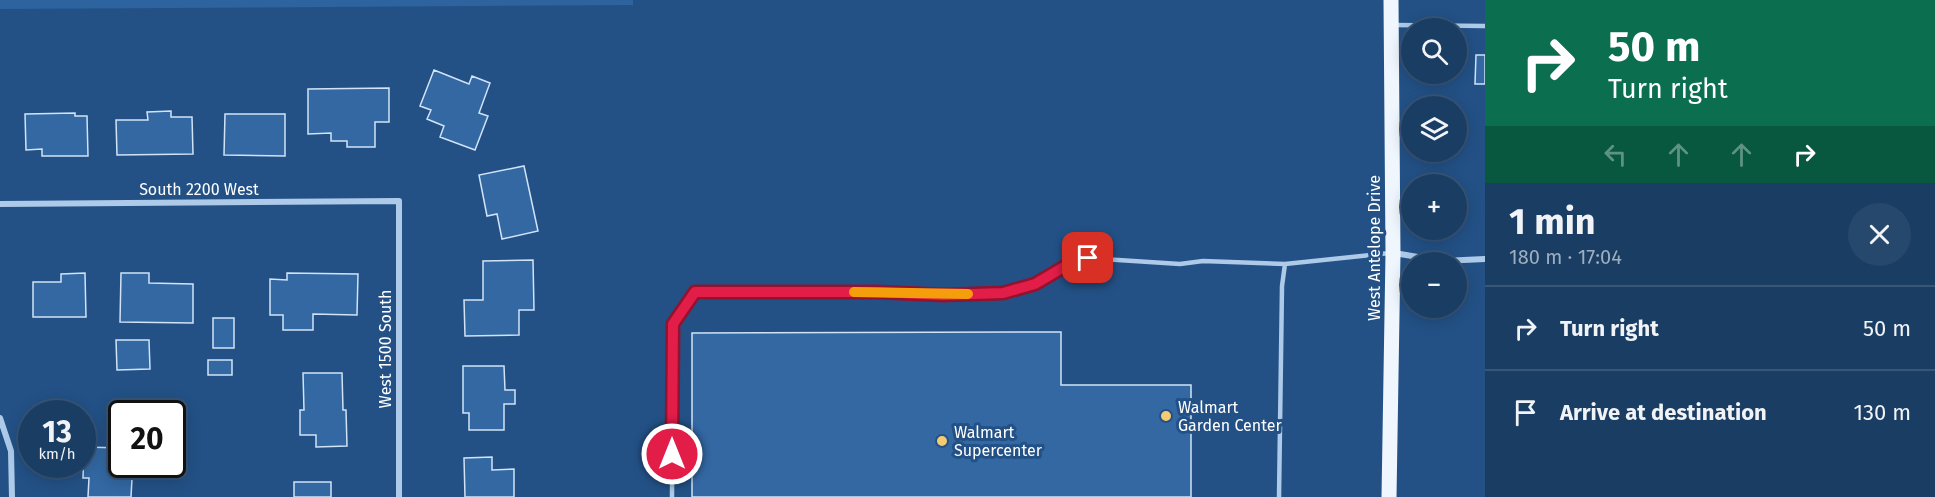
<!DOCTYPE html>
<meta charset="utf-8">
<style>
:root{--surface:#1a3d64;--page:#27486d;--text:#f1f3f6;--muted:#9faebf;--line:#385678}
body{margin:0;font-family:"Fira Sans",sans-serif;background:var(--page);color:var(--text);height:100vh;display:flex;flex-direction:column;font-size:22px;white-space:nowrap}
*{box-sizing:border-box;margin:0}
p{font-size:20px;color:var(--muted)}
.icon{flex:none;width:33px;height:33px;fill:none;stroke:currentColor;stroke-width:2;stroke-linecap:round;stroke-linejoin:round}
.map{position:relative;flex:1;overflow:hidden}
.drawer{display:flex;flex-direction:column;background:var(--surface);width:450px}
.drawer>*{flex:none}
.guide{background:#0b6e4f;color:#fff;overflow:hidden}
.controls{position:absolute;left:1401px;top:18px;display:grid;gap:12px}
.controls a{display:grid;place-items:center;width:66px;height:66px;border-radius:50%;background:var(--surface);box-shadow:0 3px 15px #0003,0 0 0 2px var(--line);font-size:30px}
.speed{position:absolute;left:18px;top:400px;display:flex;gap:12px;font-size:30px;font-weight:700;text-align:center}
.speed>*{display:grid;place-content:center;width:78px;height:78px;border-radius:50%;background:var(--surface);box-shadow:0 3px 15px #0003,0 0 0 2px var(--line);line-height:1}
.speed small{font-size:15px;font-weight:400}
.speed .limit{border:3px solid #111;border-radius:9px;background:#fff;color:#111}
.pin{position:absolute;display:grid;place-items:center;width:51px;height:51px;color:#fff;margin:-26px;border-radius:12px;box-shadow:0 3px 9px #0006}
.me{position:absolute;width:66px;margin:-33px;rotate:0deg;stroke-linejoin:round;filter:drop-shadow(0 0 4px #0008)}
.turn{display:flex;align-items:center;gap:21px;height:126px;padding:0 24px;font-size:27px}
.turn .icon{width:78px;height:78px;stroke-width:2.5}
.turn b{display:block;font-size:42px;line-height:51px}
.lanes{display:flex;align-items:center;height:57px;padding:0 24px;background:#0003;justify-content:center;gap:30px;direction:ltr}
.lanes .off{opacity:.35}
.round{display:grid;place-items:center;flex:none;width:63px;height:63px;border-radius:32px;background:var(--page)}
.head{display:flex;align-items:center;justify-content:space-between;height:102px;padding:0 24px}
h1{font-size:36px;font-weight:700;line-height:45px}
ul{padding:0;list-style:none}
li{display:flex;align-items:center;gap:18px;height:84px;padding:0 24px;border-top:2px solid var(--line)}
li div{flex:1}
li b{display:block;font-size:22px}
li em{font-style:normal}
main{display:flex;flex:1;min-height:0}
.map>svg:first-child{display:block}
.green{fill:#2d639e}
.building{fill:#3368a3;stroke:#d1e3f7;stroke-width:1.5}
.lines{fill:none;stroke-linecap:round;stroke-linejoin:round}
.lane{stroke:#adcae9;stroke-width:4.5}
.street{stroke:#adcae9;stroke-width:6}
.primary{stroke:#f0f6fe;stroke-width:15}
.route-casing{stroke:#92132f;stroke-width:15}
.route{stroke:#e11d48;stroke-width:10}
.slow{stroke:#f59e0b;stroke-width:10}
.poi-dot{fill:#f4cb70;stroke:#235186;stroke-width:2}
.labels{text-anchor:middle;dominant-baseline:central;stroke-width:6;stroke-linejoin:round;paint-order:stroke}
.street-label{font-size:16px;fill:#fff;stroke:#235186}
.poi-label{font-size:16px;fill:#fff;stroke:#235186;text-anchor:start}
</style>
<main>
<div class="map">
<svg width="1485" height="497" viewBox="0 0 1485 497">
<rect width="100%" height="100%" fill="#235186"/>
<!-- green -->
<path class="green" d="M 0,0 L 633,0 L 633,5 L 0,9 Z"/>
<!-- building -->
<path class="building" d="M 1476,55 L 1485,55 L 1485,84 L 1475,84 Z
M 434,70 L 469,84 L 472,76 L 490,83 L 479,113 L 488,116 L 475,150 L 440,137 L 444,126 L 427,119 L 431,110 L 420,106 Z
M 389,88 L 389,122 L 375,122 L 375,147 L 347,147 L 347,141 L 331,141 L 331,133 L 308,134 L 308,89 Z
M 171,111 L 171,117 L 192,117 L 193,154 L 117,155 L 116,120 L 148,120 L 147,112 Z
M 75,113 L 75,116 L 87,116 L 88,156 L 42,156 L 42,149 L 26,150 L 25,114 Z
M 225,114 L 285,114 L 285,156 L 224,155 Z
M 524,166 L 538,231 L 502,239 L 497,214 L 487,216 L 479,175 Z
M 533,260 L 534,310 L 519,310 L 519,335 L 465,336 L 464,300 L 483,300 L 483,261 Z
M 85,273 L 86,317 L 33,317 L 33,282 L 61,282 L 61,274 Z
M 121,273 L 149,273 L 149,283 L 193,284 L 193,323 L 120,322 Z
M 287,273 L 358,274 L 357,315 L 313,314 L 313,330 L 283,330 L 283,315 L 270,315 L 270,279 L 287,280 Z
M 213,318 L 234,318 L 234,348 L 213,348 Z
M 1061,332 L 1061,385 L 1191,385 L 1191,497 L 692,497 L 692,333 Z
M 116,340 L 149,340 L 150,369 L 117,370 Z
M 208,360 L 232,360 L 232,375 L 208,375 Z
M 463,366 L 504,366 L 505,390 L 515,390 L 515,404 L 504,404 L 504,430 L 469,430 L 469,413 L 463,413 Z
M 303,373 L 342,373 L 343,410 L 346,410 L 347,446 L 316,447 L 316,435 L 300,435 L 300,410 L 304,410 Z
M 84,447 L 122,448 L 122,465 L 145,465 L 145,479 L 132,479 L 131,497 L 88,497 L 89,478 L 83,478 Z
M 492,457 L 492,470 L 514,469 L 514,497 L 465,497 L 464,458 Z
M 294,482 L 331,482 L 331,497 L 294,497 Z"/>
<g class="lines">
<!-- lane -->
<path class="lane" d="M 1394,25 L 1485,26
M 672,497 L 673,324 L 695,292 L 877,292 L 943,295 L 1003,293 L 1035,284 L 1069,264 L 1087,258 L 1180,264 L 1203,261 L 1285,264
M 1279,497 L 1282,286 L 1285,264 L 1390,253"/>
<!-- street -->
<path class="street" d="M 0,204 L 399,201 L 399,497
M 1394,253 L 1442,261 L 1485,259
M 0,418 L 11,451 L 12,497"/>
<!-- primary -->
<path class="primary" d="M 1389,497 L 1393,253 L 1391,0"/>
</g>
<g class="lines">
<!-- route casing -->
<g class="route-casing">
<path id="route" d="M 672,454 L 673,324 L 695,292 L 877,292 L 943,295 L 1003,293 L 1035,284 L 1069,264 L 1088,258"/>
</g>
<!-- route -->
<use href="#route" class="route"/>
<!-- slow -->
<path class="slow" d="M 854,292 L 968,294"/>
</g>
<!-- markers -->
<g class="poi-dot">
<circle cx="1166" cy="416" r="6"/>
<circle cx="942" cy="441" r="6"/>
</g>
<g class="labels">
<!-- street labels -->
<g class="street-label">
<text x="199" y="189">South 2200 West</text>
<text transform="translate(1374 248) rotate(-90)">West Antelope Drive</text>
<text transform="translate(385 349) rotate(-90)">West 1500 South</text>
</g>
<!-- poi labels -->
<g class="poi-label">
<text x="1178" y="407">Walmart<tspan x="1178" dy="18">Garden Center</tspan></text>
<text x="954" y="432">Walmart<tspan x="954" dy="18">Supercenter</tspan></text>
</g>
</g>
</svg>
<div class="controls">
<a><svg class="icon" aria-label="search" viewBox="0 0 24 24"><circle cx="10" cy="10" r="6"/><path d="M15 15l6 6"/></svg></a>
<a><svg class="icon" aria-label="layers" viewBox="0 0 24 24"><path d="M12 4l9 5-9 5-9-5zM3 14l9 5 9-5"/></svg></a>
<a>+</a>
<a>−</a>
</div>
<div class="speed"><div>13<small>km/h</small></div><div class="limit">20</div></div>
<div class="pin" style="left:1088px;top:258px;background:#d93025"><svg class="icon" aria-label="arrive" viewBox="0 0 24 24"><path d="M6 21V4h12l-3 4 3 4H6"/></svg></div>
<svg class="me" style="left:672px;top:454px" viewBox="-20 -20 40 40"><circle r="17" fill="#e11d48" stroke="#fff" stroke-width="3"/><path d="M0-11L8 9 0 5-8 9z" fill="#fff"/></svg>
</div>
<section class="drawer">
<div class="guide">
<div class="turn"><svg class="icon" aria-label="right" viewBox="0 0 24 24"><path d="M7 20v-9h11M14 6l5 5-5 5"/></svg><div><b>50 m</b>Turn right</div></div>
<div class="lanes"><svg class="icon off" aria-label="left" viewBox="0 0 24 24"><path d="M17 20v-9H6M10 6l-5 5 5 5"/></svg><svg class="icon off" aria-label="ahead" viewBox="0 0 24 24"><path d="M12 20V5M6 11l6-6 6 6"/></svg><svg class="icon off" aria-label="ahead" viewBox="0 0 24 24"><path d="M12 20V5M6 11l6-6 6 6"/></svg><svg class="icon" aria-label="right" viewBox="0 0 24 24"><path d="M7 20v-9h11M14 6l5 5-5 5"/></svg></div>
</div>
<div class="head"><div><h1>1 min</h1><p>180 m · 17:04</p></div><a class="round"><svg class="icon" aria-label="close" viewBox="0 0 24 24"><path d="M6 6l12 12M18 6L6 18"/></svg></a></div>
<ul>
<li><svg class="icon" aria-label="right" viewBox="0 0 24 24"><path d="M7 20v-9h11M14 6l5 5-5 5"/></svg><div><b>Turn right</b></div><em>50 m</em></li>
<li><svg class="icon" aria-label="arrive" viewBox="0 0 24 24"><path d="M6 21V4h12l-3 4 3 4H6"/></svg><div><b>Arrive at destination</b></div><em>130 m</em></li>
</ul>
</section>
</main>
